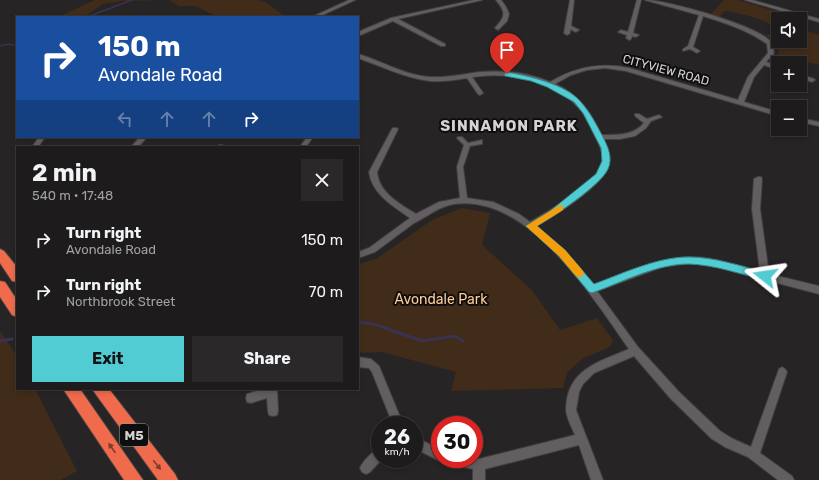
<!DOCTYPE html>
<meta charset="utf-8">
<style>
:root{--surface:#1d1b1c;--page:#2a2829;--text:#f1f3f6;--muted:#a0a1a3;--line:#3b393b;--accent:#51ccd3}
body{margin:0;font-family:Rubik,sans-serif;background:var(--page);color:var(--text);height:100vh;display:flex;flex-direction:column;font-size:15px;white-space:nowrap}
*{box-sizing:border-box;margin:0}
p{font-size:13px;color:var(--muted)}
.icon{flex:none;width:22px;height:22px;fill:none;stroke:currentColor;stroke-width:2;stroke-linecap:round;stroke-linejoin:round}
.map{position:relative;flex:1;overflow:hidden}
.drawer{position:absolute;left:16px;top:146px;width:343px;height:244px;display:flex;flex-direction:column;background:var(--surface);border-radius:0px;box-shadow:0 2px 6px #0003,0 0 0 1px var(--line)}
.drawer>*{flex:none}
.guide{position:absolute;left:16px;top:16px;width:343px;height:122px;border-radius:0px;box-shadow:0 2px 6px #0003,0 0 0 1px var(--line);background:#1a4fa0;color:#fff;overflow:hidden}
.buttons{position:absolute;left:771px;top:12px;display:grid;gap:8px}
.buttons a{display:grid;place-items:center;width:36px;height:36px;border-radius:0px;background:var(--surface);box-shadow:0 2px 6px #0003,0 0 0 1px var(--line);font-size:20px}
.speed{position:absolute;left:371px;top:416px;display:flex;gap:8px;font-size:20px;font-weight:700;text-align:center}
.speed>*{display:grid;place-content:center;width:52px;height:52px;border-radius:50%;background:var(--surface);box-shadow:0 2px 6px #0003,0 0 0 1px var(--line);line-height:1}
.speed small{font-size:10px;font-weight:400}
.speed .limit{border:6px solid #d22;background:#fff;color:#111}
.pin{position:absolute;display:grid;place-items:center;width:34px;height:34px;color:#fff;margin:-41px -17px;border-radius:50% 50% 50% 0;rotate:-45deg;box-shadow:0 0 4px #0007}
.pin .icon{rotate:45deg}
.me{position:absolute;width:44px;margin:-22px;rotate:285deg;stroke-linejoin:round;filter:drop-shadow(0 0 3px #0008)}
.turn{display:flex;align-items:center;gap:14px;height:84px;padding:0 16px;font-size:18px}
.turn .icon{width:52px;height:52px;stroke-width:2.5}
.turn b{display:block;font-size:28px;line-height:34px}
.lanes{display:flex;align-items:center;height:38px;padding:0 16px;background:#0003;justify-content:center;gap:20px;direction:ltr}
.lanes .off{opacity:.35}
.round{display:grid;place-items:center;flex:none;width:42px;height:42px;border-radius:0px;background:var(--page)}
.headline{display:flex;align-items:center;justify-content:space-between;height:68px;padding:0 16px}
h1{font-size:24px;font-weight:700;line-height:30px}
.button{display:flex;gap:8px;margin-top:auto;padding:8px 16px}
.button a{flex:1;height:46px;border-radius:0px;background:var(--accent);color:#111;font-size:16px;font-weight:700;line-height:46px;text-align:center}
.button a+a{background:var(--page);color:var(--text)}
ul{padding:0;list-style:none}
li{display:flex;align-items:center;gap:12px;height:52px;padding:0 16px}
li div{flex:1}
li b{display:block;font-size:15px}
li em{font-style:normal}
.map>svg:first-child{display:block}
.green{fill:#402c18}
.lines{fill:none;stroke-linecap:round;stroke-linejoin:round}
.stream-far1{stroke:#3b3153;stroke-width:1.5}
.stream{stroke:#3b3153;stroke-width:3}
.minor-casing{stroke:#434041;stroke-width:2}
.highway-casing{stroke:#434041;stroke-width:2}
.minor{fill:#635f60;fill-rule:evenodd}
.highway{fill:#ef6b4c;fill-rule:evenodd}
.oneway{fill:#7f3c2d}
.route{fill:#51ccd3;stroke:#358589}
.slow{fill:#f59e0b}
.labels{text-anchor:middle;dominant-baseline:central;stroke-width:4;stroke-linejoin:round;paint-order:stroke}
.far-street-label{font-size:12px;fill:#d6d3d4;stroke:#0f0e0e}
.shield{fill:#0f0e0e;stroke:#9a9899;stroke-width:1}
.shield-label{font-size:13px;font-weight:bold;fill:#d6d3d4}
.park-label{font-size:14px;fill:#fecb96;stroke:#0f0e0e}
.far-district-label{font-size:15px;font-weight:bold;letter-spacing:1px;fill:#d6d3d4;stroke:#0f0e0e}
</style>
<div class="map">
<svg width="819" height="480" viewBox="0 0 819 480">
<rect width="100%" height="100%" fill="#272425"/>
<!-- green -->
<path class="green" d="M 95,0 L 257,0 L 267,3 L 286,17 L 218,17 L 195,6 L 179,6 L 169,0 L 121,1 L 103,4 L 84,17 L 58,17 Z
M 724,0 L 738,0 L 784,14 L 778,19 L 778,41 L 800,41 L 800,29 L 819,35 L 819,65 L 777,55 L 779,51 L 776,44 L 765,35 L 776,32 C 770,18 742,15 728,11 L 724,11 L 719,18 L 710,15 Z
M 462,208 L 490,213 L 482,245 L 532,290 L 560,330 L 597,318 L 613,340 L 610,347 L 582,359 L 567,373 L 563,388 L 451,391 L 456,372 L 382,352 L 358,353 L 358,264 L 376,259 L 432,220 Z
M 0,331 L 17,356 L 17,389 L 35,389 L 77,471 L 60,480 L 0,480 Z"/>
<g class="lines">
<!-- stream-far1 -->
<path class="stream-far1" d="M 87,17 L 132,0
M 0,46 L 9,44 L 17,46"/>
<!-- stream -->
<path class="stream" d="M 358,322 L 374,324 L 422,341 L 455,336 L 463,341
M 0,341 L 12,339"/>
<!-- minor casing -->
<g class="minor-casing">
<path id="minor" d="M 349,0 L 355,0 L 318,17 L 312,17 Z
M 474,0 L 482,0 L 398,19 L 445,44 L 445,46 L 441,46 L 393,21 L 358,36 L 358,32 L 391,18 Z
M 496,0 L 501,0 L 506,7 L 509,14 L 507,21 L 498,30 L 495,28 C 506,16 506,12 496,0 Z
M 570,0 L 574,0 L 571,26 L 579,30 L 576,32 L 570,29 L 570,33 L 567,35 L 564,33 Z
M 637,0 L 641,0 L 633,33 L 639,35 L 636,37 L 632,36 L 631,39 L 629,40 L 626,38 L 627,35 L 618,32 L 621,30 L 628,32 Z
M 645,0 C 667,0 755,25 770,41 C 773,44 773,49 774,53 L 766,62 L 778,66 L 778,70 L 764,65 L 754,77 L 744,102 L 778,112 L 778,116 L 626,71 L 605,68 L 587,70 L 571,75 L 555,84 C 578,94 591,113 601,135 C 617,135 633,136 644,123 L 635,116 L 635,114 L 639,114 L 647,119 L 659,115 L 662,117 L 651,121 L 646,128 L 635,136 L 620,139 L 603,139 C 607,147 611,154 609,163 C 605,185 555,215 536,226 L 566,253 L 593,285 C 620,275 662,256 691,257 C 714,257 738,266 760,271 L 752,209 L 754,179 L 758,177 L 761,177 L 762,179 L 760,209 L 769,274 L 819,286 L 819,294 L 717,267 L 690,263 L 662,267 L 597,291 L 638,347 L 679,392 L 720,431 L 733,439 L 751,447 L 779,369 L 782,367 L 785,369 L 787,372 L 760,453 L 792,476 L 794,480 L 778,480 L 748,457 L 725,447 L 712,439 L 671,399 L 634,356 L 594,373 L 583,384 L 579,392 L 576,410 L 603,480 L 591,480 L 579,445 L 485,469 L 485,480 L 473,480 L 473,469 L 445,463 L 443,459 L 440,461 L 414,448 L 414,437 L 440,449 L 440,459 L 479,459 L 575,435 C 572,428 566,417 566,409 C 567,369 599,362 629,349 C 593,298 528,193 454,204 C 439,206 427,217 414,223 L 375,252 L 358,258 L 358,252 L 369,248 L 410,218 C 393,206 372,194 369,172 L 392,129 L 393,128 L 397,128 L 398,129 L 377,172 C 379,193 400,204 416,214 L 439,202 L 460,198 L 457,167 L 464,145 L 457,138 L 458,137 L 462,137 L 468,143 L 482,140 L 482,144 L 470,146 L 463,167 L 467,198 L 493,202 L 519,214 L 530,222 C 549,211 593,186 601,166 C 606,155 599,144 594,134 C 590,124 585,114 577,106 C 551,78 508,72 472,77 L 483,93 L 480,95 L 478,94 L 467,78 C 455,80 442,82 430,81 C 405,78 381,66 358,58 L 358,54 C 382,61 406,76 431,77 C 448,78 464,74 480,72 C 503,70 529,73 550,82 C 575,67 600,62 629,68 L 738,100 L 748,77 L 768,53 L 767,44 C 748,30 725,23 703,16 L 693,47 L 700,51 L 697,53 L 690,49 L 683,51 L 683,49 L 688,46 L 699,15 Z
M 745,0 L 752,0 L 819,19 L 819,22 Z
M 800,74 L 814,79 L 815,80 L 812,82 L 800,78 Z
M 800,118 L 819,122 L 819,126 L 800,122 Z
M 39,137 L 45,137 L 38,147 L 32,147 Z
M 140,137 L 147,137 L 138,147 L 131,147 Z
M 307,137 L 313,137 L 306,147 L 300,147 Z
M 219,145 L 222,145 L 225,147 L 218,147 Z
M 358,357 L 371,359 L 379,366 L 400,417 L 401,425 L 391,425 L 390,417 L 372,372 L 369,368 L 358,367 Z
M 264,389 L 277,389 L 278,411 L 277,415 L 273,416 L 269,415 L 268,411 L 267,398 L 251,403 L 247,402 L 246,398 L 247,394 Z
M 380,447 L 380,459 L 382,459 L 370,472 L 366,474 L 362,472 L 360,468 C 363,461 373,451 380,447 Z"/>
</g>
<!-- highway casing -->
<g class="highway-casing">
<path id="highway" d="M 0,249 L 4,251 L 17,267 L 17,282 L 12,281 L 0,263 Z
M 0,281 L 5,282 L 17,300 L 17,317 L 12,315 L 0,297 Z
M 63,389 L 80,389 L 143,480 L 124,480 Z
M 92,389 L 109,389 L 175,474 L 178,480 L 158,480 Z"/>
</g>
<!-- minor -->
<use href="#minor" class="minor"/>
<!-- highway -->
<use href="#highway" class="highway"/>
</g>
<!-- one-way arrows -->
<defs><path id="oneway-solid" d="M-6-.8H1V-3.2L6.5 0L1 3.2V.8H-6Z"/></defs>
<g class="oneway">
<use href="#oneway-solid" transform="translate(112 448) rotate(-125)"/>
<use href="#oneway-solid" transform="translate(157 465) rotate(52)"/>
</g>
<!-- route -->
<path class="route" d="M 507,72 C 529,76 565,84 580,101 C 590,112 596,124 603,137 C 608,147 613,158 608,169 C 601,185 553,217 537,226 L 565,250 L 594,284 C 624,273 657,257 689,257 C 714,257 740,266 765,272 L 768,273 L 770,276 L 768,279 L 765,280 C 740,274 715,265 689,264 C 656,264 623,282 592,293 L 589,292 L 559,256 L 526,226 L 550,211 L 596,174 L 602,161 L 601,148 L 583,113 L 574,102 L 547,87 L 531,81 L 505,76 L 504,74 Z"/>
<!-- slow -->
<path class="slow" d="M 560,205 L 563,206 L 563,210 L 537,226 L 565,250 L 583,271 L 584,274 L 580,278 L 576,276 L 559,256 L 526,226 Z"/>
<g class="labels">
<!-- far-street labels -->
<g class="far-street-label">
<text transform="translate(666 70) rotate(15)">CITYVIEW ROAD</text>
</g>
<!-- shield labels -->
<rect class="shield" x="120" y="424" width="28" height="22" rx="3"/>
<g class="shield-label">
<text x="134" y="435">M5</text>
</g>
<!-- park labels -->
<g class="park-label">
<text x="441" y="299">Avondale Park</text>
</g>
<!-- far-district labels -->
<g class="far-district-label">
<text x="509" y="126">SINNAMON PARK</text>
</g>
</g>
</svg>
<div class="buttons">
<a><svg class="icon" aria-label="sound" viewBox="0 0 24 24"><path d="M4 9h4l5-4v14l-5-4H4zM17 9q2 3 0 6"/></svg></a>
<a>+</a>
<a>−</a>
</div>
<div class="speed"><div>26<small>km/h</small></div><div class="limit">30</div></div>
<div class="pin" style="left:507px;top:74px;background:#d93025"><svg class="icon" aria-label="arrive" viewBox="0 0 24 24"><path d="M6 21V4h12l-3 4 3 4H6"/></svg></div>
<svg class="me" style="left:765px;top:276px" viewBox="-20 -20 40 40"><path d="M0-17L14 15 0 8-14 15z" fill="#51ccd3" stroke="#fff" stroke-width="4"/></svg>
<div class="guide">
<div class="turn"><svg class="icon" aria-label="right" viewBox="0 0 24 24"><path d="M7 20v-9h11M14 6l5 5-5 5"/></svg><div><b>150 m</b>Avondale Road</div></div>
<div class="lanes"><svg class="icon off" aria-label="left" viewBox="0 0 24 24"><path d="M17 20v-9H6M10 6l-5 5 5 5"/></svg><svg class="icon off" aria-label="ahead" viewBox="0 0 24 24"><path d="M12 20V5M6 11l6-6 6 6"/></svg><svg class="icon off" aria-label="ahead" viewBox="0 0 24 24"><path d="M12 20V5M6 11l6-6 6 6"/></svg><svg class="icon" aria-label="right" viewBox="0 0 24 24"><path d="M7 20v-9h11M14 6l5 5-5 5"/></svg></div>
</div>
<section class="drawer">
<div class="headline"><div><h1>2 min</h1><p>540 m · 17:48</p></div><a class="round"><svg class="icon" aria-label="close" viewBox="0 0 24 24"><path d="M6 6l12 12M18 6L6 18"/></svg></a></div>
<ul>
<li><svg class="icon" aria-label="right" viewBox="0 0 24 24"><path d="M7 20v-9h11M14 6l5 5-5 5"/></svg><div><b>Turn right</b><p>Avondale Road</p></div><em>150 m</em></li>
<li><svg class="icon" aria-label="right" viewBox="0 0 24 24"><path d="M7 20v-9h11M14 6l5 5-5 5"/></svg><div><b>Turn right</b><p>Northbrook Street</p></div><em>70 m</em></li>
</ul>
<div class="button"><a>Exit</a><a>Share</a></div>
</section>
</div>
